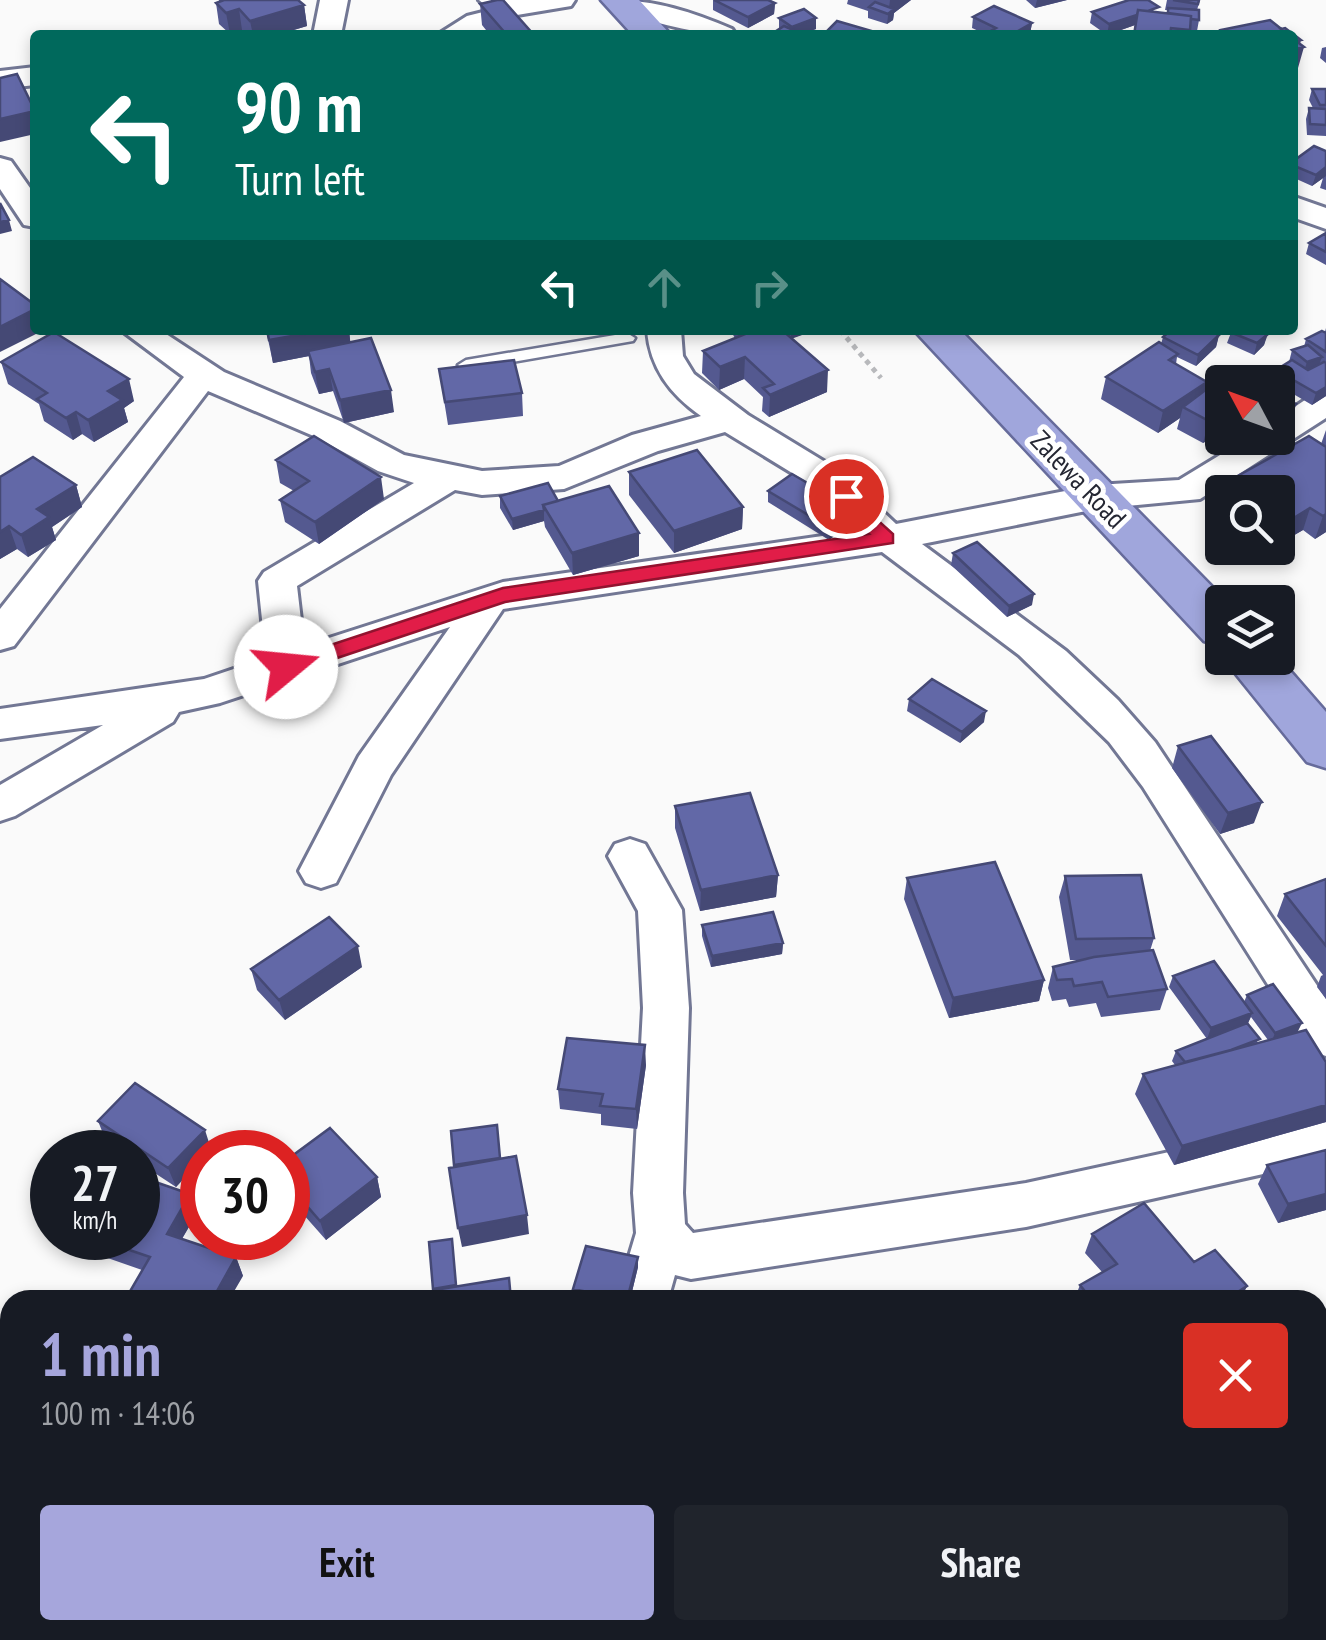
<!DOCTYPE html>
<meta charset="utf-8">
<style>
:root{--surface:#171b24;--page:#20242c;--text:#f1f3f6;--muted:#9ea1a6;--accent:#a6a6dc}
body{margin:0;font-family:"PT Sans Narrow",sans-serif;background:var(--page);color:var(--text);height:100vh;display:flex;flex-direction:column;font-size:38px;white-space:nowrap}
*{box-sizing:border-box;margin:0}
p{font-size:32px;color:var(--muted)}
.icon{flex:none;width:55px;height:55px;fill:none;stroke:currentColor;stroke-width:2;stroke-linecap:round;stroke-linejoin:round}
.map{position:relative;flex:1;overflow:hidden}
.side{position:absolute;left:0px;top:1290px;width:1328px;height:350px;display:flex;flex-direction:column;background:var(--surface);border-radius:30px 30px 0 0;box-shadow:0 5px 15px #0003}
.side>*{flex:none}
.hud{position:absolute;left:30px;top:30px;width:1268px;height:305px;border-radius:10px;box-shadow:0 5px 15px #0003;background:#00695c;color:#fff;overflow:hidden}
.needle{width:65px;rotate:311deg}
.fabs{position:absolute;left:1205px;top:365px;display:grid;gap:20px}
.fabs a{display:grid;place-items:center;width:90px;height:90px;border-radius:10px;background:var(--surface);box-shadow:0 5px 15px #0003;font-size:50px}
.speed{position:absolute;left:30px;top:1130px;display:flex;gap:20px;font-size:50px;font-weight:700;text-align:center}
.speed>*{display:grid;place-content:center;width:130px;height:130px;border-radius:50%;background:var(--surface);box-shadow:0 5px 15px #0003;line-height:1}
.speed small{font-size:25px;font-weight:400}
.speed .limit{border:15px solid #d22;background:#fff;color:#111}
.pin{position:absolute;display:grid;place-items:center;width:85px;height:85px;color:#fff;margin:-42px;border:5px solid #fff;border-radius:50%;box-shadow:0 2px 10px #0007}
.me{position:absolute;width:110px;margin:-55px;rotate:73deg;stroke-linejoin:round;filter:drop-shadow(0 0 8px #0008)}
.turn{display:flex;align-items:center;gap:35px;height:210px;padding:0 40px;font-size:45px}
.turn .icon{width:130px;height:130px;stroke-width:2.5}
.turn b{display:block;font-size:70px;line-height:85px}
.lanes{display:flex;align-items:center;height:95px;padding:0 40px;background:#0003;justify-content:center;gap:50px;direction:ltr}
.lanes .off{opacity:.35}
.round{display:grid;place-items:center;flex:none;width:105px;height:105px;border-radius:10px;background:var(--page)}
.overview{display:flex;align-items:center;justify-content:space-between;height:170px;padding:0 40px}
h1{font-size:60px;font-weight:700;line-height:75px;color:var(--accent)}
.button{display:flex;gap:20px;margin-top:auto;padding:20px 40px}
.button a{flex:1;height:115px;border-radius:10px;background:var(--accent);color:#111;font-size:40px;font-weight:700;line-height:115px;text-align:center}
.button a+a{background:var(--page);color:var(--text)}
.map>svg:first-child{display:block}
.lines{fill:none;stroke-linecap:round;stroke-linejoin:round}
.service-casing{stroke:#727794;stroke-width:5}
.minor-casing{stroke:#727794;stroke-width:6}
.trunk-casing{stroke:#666b9b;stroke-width:5}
.path{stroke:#b8b9bc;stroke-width:5;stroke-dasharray:5 5;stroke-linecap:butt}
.service{fill:#fff;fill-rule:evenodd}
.minor{fill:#fff;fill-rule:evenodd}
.trunk{fill:#a0a6dc;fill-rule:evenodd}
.wall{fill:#545990;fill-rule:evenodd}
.shaded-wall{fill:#454975}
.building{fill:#6268a7;stroke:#454975;stroke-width:2.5}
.route{fill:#e11d48;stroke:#92132f;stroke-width:2.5}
.labels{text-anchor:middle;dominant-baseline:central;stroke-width:10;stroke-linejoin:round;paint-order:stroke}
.street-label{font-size:28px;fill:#252733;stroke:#fff}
</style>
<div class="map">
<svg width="1326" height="1640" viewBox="0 0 1326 1640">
<rect width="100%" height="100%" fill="#fafafa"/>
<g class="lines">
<!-- service casing -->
<g class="service-casing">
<path id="service" d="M 627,333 L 635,338 L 633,341 L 466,370 L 458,365 L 466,360 Z"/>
</g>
<!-- minor casing -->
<g class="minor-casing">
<path id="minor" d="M 320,0 L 348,0 L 341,35 L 313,35 Z
M 479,0 L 575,0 L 571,6 L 517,15 C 506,33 458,35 437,35 L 467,16 L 491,10 Z
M 613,0 C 656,0 692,12 732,29 L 736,35 C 694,35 654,21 613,11 L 609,5 Z
M 35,67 L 35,85 L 0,89 L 0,71 Z
M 0,158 L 11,161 L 35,195 L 35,227 L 24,225 L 0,189 Z
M 1292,196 L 1326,208 L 1326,229 L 1292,217 Z
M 121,330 L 160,330 L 224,372 L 340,421 L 404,455 L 482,471 L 559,466 L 632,435 L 701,416 C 670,394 650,368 647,330 L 681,330 L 683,356 L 694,374 L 748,415 L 840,471 L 896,524 L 1096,485 L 1179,480 L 1248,438 L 1278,438 L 1278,418 L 1314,394 L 1326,391 L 1326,418 L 1200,499 L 1096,509 L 922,544 L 1066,651 L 1118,700 L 1155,742 L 1326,999 L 1326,1056 L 1310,1051 L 1143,787 L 1109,742 L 1019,655 L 882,552 L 503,609 L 391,775 L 336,883 L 321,888 L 306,883 L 299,871 L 359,756 L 450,627 L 220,703 L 179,712 L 173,722 L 15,816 L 0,821 L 0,785 L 103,725 L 0,739 L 0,709 L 204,679 L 266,658 L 258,581 L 264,572 L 414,483 L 378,471 L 316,437 L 208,391 L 14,646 L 0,650 L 0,609 L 184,377 ZM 725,432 L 815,487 L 857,531 L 503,582 L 304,646 L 297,586 L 455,490 L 482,495 L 564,489 L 658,451 Z
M 630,839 L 645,844 L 682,910 L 689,1008 L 683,1193 L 685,1224 L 693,1233 L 1026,1183 L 1326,1118 L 1326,1160 L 1026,1227 L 691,1279 L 675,1275 L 668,1300 L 616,1300 L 636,1233 L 633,1193 L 643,1008 L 638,911 L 608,856 L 615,844 Z
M 10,1411 L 10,1471 L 0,1475 L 0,1415 Z
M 1326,1476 L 1326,1531 L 1318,1534 L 1318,1479 Z"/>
</g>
<!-- trunk casing -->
<g class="trunk-casing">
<path id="trunk" d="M 601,0 L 639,0 L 671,35 L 633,35 Z
M 914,330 L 960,330 L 1227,602 L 1222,602 L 1222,646 L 1204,641 Z
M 1278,657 L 1326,712 L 1326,768 L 1307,762 L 1223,658 Z"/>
</g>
<!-- path -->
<path class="path" d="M 840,330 L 881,378"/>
<!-- service -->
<use href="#service" class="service"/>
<!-- minor -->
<use href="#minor" class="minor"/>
<!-- trunk -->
<use href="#trunk" class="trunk"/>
</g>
<!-- wall -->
<path class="wall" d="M 219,0 L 298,0 L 304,5 L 307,26 L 277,35 L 247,35 L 242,30 L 230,34 L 219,24 L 216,3 L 219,2 Z
M 713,0 L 775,3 L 774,14 L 748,28 L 713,10 Z
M 848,0 L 911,0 L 894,13 L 893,20 L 887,24 L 868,18 L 868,11 L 847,4 Z
M 1026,0 L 1067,0 L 1035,8 Z
M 1167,0 L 1200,0 L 1197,10 L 1199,20 L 1197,31 L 1190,30 L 1189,35 L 1133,35 L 1135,25 L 1107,35 L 1090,23 L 1092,12 L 1167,13 L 1167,10 L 1165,10 Z
M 480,4 L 534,35 L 490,35 L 482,25 Z
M 973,17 L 1032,23 L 1030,34 L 985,34 L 972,28 Z
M 779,18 L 816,29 L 802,34 L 779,29 Z
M 1326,47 L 1326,63 L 1320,58 L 1322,48 Z
M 1312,89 L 1326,89 L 1326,136 L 1307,135 L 1306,119 L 1309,108 L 1313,108 L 1309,100 Z
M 1326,151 L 1326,190 L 1320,188 L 1323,178 L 1312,186 L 1292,177 L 1292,162 Z
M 1326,233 L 1326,265 L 1306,254 L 1309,243 Z
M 1326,328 L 1326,396 L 1312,405 L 1278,385 L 1278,382 L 1273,382 L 1276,370 L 1289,362 L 1292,350 L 1304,347 L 1306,339 L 1325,332 Z
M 266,330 L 349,330 L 350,342 L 394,412 L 344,423 L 333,391 L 319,394 L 311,373 L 309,356 L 273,363 Z
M 730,330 L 816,330 L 792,338 L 827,392 L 769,417 L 762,411 L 763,397 L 744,379 L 719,390 L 702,373 L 703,351 L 735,338 Z
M 1232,330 L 1271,330 L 1267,333 L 1264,345 L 1254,355 L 1227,343 Z
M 1219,335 L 1216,347 L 1196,366 L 1177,357 L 1176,364 L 1205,390 L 1222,382 L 1222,438 L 1259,438 L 1237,454 L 1210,439 L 1203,443 L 1177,429 L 1180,418 L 1158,433 L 1101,399 L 1106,377 L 1161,344 L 1163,337 Z
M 1,362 L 134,401 L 124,408 L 128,422 L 94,442 L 82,434 L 73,440 L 44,421 L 39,404 L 8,384 Z
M 439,369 L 522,393 L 523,416 L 448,425 Z
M 1326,430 L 1326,532 L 1315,539 L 1303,530 L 1284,541 L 1278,536 L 1278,492 L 1230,492 L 1234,478 L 1321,444 Z
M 276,460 L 384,499 L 319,544 L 285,522 L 280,500 L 294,491 L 280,483 Z
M 629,472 L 743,507 L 742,529 L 674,553 L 629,495 Z
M 0,477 L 76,485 L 82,507 L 52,527 L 56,540 L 28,557 L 17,549 L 0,559 Z
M 768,491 L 854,510 L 852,522 L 829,540 L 768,502 Z
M 500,496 L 558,501 L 639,556 L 573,575 L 545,527 L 544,521 L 513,530 L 500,508 Z
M 953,553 L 1032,605 L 1007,617 L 951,565 Z
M 909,699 L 984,722 L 960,743 L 907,711 Z
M 1178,746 L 1254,823 L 1220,834 L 1172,768 Z
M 675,806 L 778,875 L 776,897 L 700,911 L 675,828 Z
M 1065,876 L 1154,938 L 1150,951 L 1167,989 L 1160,1010 L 1101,1017 L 1096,1003 L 1069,1007 L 1066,999 L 1052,1001 L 1048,988 L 1053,967 L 1081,960 L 1070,960 L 1059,897 Z
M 907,878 L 1044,980 L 1039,1001 L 949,1018 L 904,899 Z
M 1326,879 L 1326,999 L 1317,987 L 1321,976 L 1323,975 L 1277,916 L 1285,894 Z
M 702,925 L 783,943 L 782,954 L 711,967 L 702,936 Z
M 362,967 L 285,1020 L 257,990 L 251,969 Z
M 1173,976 L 1244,1002 L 1247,995 L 1298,1032 L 1326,1062 L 1326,1122 L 1174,1165 L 1135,1094 L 1143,1074 L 1175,1065 L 1172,1061 L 1176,1051 L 1207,1039 L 1169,987 ZM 1251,1017 L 1268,1040 L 1258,1043 L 1248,1023 Z
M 646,1065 L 637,1129 L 601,1125 L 601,1114 L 560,1109 L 558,1089 Z
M 98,1121 L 211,1149 L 202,1152 L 202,1159 L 176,1187 L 138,1162 L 138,1152 L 124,1152 L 106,1141 Z
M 1326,1150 L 1326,1210 L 1278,1223 L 1258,1184 L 1267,1165 Z
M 288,1159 L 377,1177 L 381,1197 L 326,1240 L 288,1197 Z
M 190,1194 L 197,1213 L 182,1239 L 236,1257 L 243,1276 L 142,1270 L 99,1255 L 90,1238 L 138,1238 Z
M 1092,1234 L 1194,1262 L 1247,1286 L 1240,1300 L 1074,1300 L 1080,1285 L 1102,1272 L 1085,1253 Z
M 638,1257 L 638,1267 L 630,1300 L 574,1299 L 573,1289 Z
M 0,1333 L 10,1333 L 10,1408 L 0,1404 Z
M 10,1488 L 10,1546 L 0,1541 L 0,1504 Z"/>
<!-- shaded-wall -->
<path class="shaded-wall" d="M 890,0 L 911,0 L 894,13 L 893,20 L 887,24 Z
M 1037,0 L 1067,0 L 1035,8 Z
M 775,3 L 774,14 L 748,28 L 748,17 Z
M 304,5 L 307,26 L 277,35 L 253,35 L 250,21 Z
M 239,9 L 242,30 L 230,34 L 226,13 Z
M 1137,15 L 1135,25 L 1107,35 L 1109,24 Z
M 816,18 L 816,29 L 798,35 L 791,35 L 792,27 Z
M 1032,23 L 1030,34 L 1028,35 L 1011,35 Z
M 1301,40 L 1299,48 L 1304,47 L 1298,68 L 1292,69 L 1292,42 Z
M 35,111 L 35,134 L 0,142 L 0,119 Z
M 1326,167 L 1326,176 L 1312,186 L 1316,175 Z
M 9,220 L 12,231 L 0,234 L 0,222 Z
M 35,309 L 35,330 L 44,330 L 0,352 L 0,327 Z
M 327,330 L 349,330 L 351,348 L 308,351 L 309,356 L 273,363 L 269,340 Z
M 791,330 L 816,330 L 791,339 Z
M 1268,334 L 1264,345 L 1254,355 L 1257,343 Z
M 1219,335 L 1216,347 L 1196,366 L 1198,355 Z
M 745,357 L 744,379 L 719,390 L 720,367 Z
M 1322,357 L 1318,368 L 1303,374 L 1307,362 Z
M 329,369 L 333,391 L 319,394 L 315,372 Z
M 828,370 L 827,392 L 769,417 L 770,395 Z
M 129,379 L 134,401 L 124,408 L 128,422 L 94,442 L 88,420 L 108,391 Z
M 1207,382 L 1201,404 L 1183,407 L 1180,418 L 1158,433 L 1163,411 Z
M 1326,387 L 1326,396 L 1312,405 L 1316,393 Z
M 391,390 L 394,412 L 344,423 L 340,400 Z
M 1296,404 L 1293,416 L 1278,429 L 1282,418 Z
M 76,412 L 82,434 L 73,440 L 66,418 Z
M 1216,417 L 1210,439 L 1203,443 L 1209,421 Z
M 1242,438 L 1259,438 L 1237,454 Z
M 381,477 L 384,499 L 319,544 L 315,522 Z
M 76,485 L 82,507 L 52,527 L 56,540 L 28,557 L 21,535 L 37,509 Z
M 743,507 L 742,529 L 674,553 L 674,531 Z
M 1310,508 L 1303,530 L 1284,541 L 1292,519 Z
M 544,510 L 544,521 L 513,530 L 512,519 Z
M 854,510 L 852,522 L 829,540 L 830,528 Z
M 1326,514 L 1326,532 L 1315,539 L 1323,516 Z
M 9,526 L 17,549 L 0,559 L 0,532 Z
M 639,533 L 639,556 L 573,575 L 572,553 Z
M 1034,594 L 1032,605 L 1007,617 L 1009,606 Z
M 986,711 L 984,722 L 960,743 L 962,732 Z
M 1262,802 L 1254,823 L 1220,834 L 1228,813 Z
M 778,875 L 776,897 L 700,911 L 701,890 Z
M 783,943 L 782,954 L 711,967 L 712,956 Z
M 358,946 L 362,967 L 285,1020 L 279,1000 Z
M 1044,980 L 1039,1001 L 949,1018 L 953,998 Z
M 1252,1013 L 1248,1023 L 1207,1039 L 1211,1028 Z
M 1302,1023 L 1297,1033 L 1271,1043 L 1275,1033 Z
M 645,1045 L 646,1065 L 637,1129 L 636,1109 Z
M 1326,1105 L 1326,1122 L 1174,1165 L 1182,1146 Z
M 205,1130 L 211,1149 L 208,1152 L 202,1152 L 202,1159 L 176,1187 L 168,1168 Z
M 377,1177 L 381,1197 L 326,1240 L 320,1221 Z
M 190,1194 L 197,1213 L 174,1252 L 167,1234 Z
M 1326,1194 L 1326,1210 L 1278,1223 L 1288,1204 Z
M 527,1215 L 529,1234 L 462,1247 L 458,1228 Z
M 236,1257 L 243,1276 L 229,1300 L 212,1300 Z
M 638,1257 L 638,1267 L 630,1300 L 627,1300 Z
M 1247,1286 L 1240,1300 L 1225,1300 Z
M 599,1630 L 606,1630 L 602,1640 L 594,1640 Z"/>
<!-- building -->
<path class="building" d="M 224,0 L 298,0 L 304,5 L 250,21 L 239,9 L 226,13 L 216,3 Z
M 497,0 L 503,0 L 534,35 L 507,35 L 480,4 Z
M 714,0 L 768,0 L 775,3 L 748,17 Z
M 1129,0 L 1148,0 L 1159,7 L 1148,11 L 1138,10 L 1137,15 L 1109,24 L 1092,12 Z
M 1173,0 L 1199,0 L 1198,4 Z
M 875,2 L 894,9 L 888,14 L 869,7 Z
M 994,6 L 1032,23 L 1011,35 L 983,35 L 996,28 L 973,17 Z
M 1168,8 L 1199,10 L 1199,20 L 1191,19 L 1191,16 L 1168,13 Z
M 804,9 L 816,18 L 792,27 L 779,18 Z
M 1138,10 L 1191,16 L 1190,30 L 1171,28 L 1170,35 L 1134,35 Z
M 1270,20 L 1289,35 L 1227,35 L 1221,30 Z
M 837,21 L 875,32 L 871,35 L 837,35 L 826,32 Z
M 784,26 L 805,35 L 770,35 Z
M 1285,28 L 1301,40 L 1296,41 L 1292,38 L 1292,35 L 1289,35 L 1281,29 Z
M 1292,38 L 1304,47 L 1292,50 Z
M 17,74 L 35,111 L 0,119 L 0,78 Z
M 1312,89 L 1326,89 L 1326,105 L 1320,105 Z
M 1309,108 L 1326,109 L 1326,125 L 1310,124 Z
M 1314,146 L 1326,151 L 1326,167 L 1316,175 L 1292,165 L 1292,162 Z
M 0,203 L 9,220 L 0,222 Z
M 1326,233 L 1326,252 L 1309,243 Z
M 0,279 L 35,305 L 35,309 L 0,327 Z
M 267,330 L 327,330 L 269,340 Z
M 737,330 L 755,330 L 740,336 Z
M 755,330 L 782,330 L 828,370 L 770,395 L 763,388 L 774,384 L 745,357 L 720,367 L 703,351 Z
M 1171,330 L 1208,330 L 1219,335 L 1198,355 L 1163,337 Z
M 1232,330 L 1259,330 L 1268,334 L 1257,343 L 1230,332 Z
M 1322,331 L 1326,333 L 1326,352 L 1306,339 Z
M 54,332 L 129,379 L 108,391 L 122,400 L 88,420 L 76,412 L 66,418 L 37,399 L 47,393 L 1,362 Z
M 371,338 L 391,390 L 340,400 L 329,369 L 315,372 L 308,351 Z
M 1159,342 L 1178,354 L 1169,360 L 1207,382 L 1163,411 L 1106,377 Z
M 1308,345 L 1322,357 L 1307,362 L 1292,350 Z
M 514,360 L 522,393 L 445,402 L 439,369 Z
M 1292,360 L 1308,370 L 1324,362 L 1326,363 L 1326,387 L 1316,393 L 1276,370 Z
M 1250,374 L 1266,382 L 1241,382 Z
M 1224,376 L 1235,382 L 1222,382 L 1222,420 L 1216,417 L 1209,421 L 1183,407 Z
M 1278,396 L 1296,404 L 1282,418 L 1278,416 Z
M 314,436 L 381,477 L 315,522 L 280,500 L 309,481 L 276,460 Z
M 1309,436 L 1326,447 L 1326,514 L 1323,516 L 1310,508 L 1292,519 L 1278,509 L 1278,492 L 1254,492 L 1234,478 Z
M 697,450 L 743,507 L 674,531 L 629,472 Z
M 33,457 L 76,485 L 37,509 L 49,517 L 21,535 L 9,526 L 0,532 L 0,477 Z
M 792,474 L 854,510 L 830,528 L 768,491 Z
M 548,483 L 558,501 L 543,505 L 544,510 L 512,519 L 500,496 Z
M 609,486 L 639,533 L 572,553 L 543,505 Z
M 977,542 L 1034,594 L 1009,606 L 953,553 Z
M 932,679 L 986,711 L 962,732 L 909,699 Z
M 1211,736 L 1262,802 L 1228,813 L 1178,746 Z
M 750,793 L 778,875 L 701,890 L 675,806 Z
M 995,862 L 1044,980 L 953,998 L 907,878 Z
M 1141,875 L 1154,938 L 1076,939 L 1065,876 Z
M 1326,879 L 1326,946 L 1285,894 Z
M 773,912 L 783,943 L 712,956 L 702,925 Z
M 329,917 L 358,946 L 279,1000 L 251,969 Z
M 1153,950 L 1167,989 L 1108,997 L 1102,982 L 1074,986 L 1072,979 L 1057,980 L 1053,967 L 1094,957 Z
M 1214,961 L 1252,1013 L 1211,1028 L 1173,976 Z
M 1273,984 L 1302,1023 L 1275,1033 L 1247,995 Z
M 1247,1023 L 1260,1039 L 1231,1050 L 1185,1062 L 1176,1051 Z
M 1306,1030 L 1326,1062 L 1326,1105 L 1182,1146 L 1143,1074 Z
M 567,1038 L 645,1045 L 636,1109 L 600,1106 L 603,1094 L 558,1089 Z
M 135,1083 L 205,1130 L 168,1168 L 98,1121 Z
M 497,1125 L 500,1158 L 454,1165 L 451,1131 Z
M 330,1128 L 377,1177 L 320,1221 L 288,1184 L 288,1159 Z
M 1326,1150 L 1326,1194 L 1288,1204 L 1267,1165 Z
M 516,1156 L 527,1215 L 458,1228 L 449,1168 Z
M 138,1176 L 190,1194 L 167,1234 L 236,1257 L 212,1300 L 125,1300 L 150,1257 L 94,1238 L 138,1238 Z
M 1144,1203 L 1194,1262 L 1215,1250 L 1247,1286 L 1225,1300 L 1092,1300 L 1080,1285 L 1117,1264 L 1092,1234 Z
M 452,1239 L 456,1285 L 433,1289 L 429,1242 Z
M 586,1246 L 638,1257 L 627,1300 L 573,1289 Z
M 509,1278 L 511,1300 L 417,1300 L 416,1293 Z
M 2,1330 L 10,1333 L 10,1401 L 0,1397 L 0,1333 Z
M 10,1488 L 10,1541 L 0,1536 L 0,1504 Z
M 428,1630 L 599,1630 L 594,1640 L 432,1640 L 425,1637 Z"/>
<!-- route -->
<path class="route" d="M 846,489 L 853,491 L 862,506 L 893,534 L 893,543 L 505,602 L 286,675 L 276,667 L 279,662 L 503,588 L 869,534 L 849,516 L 836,496 Z"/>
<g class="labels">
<!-- street labels -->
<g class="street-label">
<text transform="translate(1079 479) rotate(46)">Zalewa Road</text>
</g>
</g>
</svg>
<div class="fabs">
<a><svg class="needle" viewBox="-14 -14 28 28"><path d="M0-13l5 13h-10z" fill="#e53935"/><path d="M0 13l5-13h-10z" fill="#9ea1a6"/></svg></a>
<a><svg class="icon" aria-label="search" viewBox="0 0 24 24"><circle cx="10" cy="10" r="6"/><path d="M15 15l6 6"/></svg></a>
<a><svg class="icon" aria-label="layers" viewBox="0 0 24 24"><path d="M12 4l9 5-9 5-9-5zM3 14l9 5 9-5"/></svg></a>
</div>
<div class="speed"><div>27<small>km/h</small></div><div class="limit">30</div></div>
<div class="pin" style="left:846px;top:496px;background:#d93025"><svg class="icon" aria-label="arrive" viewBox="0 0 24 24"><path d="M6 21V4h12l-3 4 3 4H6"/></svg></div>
<svg class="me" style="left:286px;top:667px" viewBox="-20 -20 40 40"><circle r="19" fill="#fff"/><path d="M0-13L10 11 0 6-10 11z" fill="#e11d48"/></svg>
<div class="hud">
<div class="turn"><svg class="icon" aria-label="left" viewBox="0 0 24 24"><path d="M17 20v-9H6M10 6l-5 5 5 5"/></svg><div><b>90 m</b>Turn left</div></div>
<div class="lanes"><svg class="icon" aria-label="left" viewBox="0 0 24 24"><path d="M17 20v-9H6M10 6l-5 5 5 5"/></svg><svg class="icon off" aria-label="ahead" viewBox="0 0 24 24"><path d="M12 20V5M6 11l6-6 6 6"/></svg><svg class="icon off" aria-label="right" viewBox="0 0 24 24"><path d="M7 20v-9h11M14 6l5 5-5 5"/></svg></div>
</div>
<section class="side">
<div class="overview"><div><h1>1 min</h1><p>100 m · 14:06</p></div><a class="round" style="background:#d93025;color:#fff"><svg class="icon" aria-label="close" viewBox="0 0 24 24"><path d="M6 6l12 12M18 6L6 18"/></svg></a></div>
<div class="button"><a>Exit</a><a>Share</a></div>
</section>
</div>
